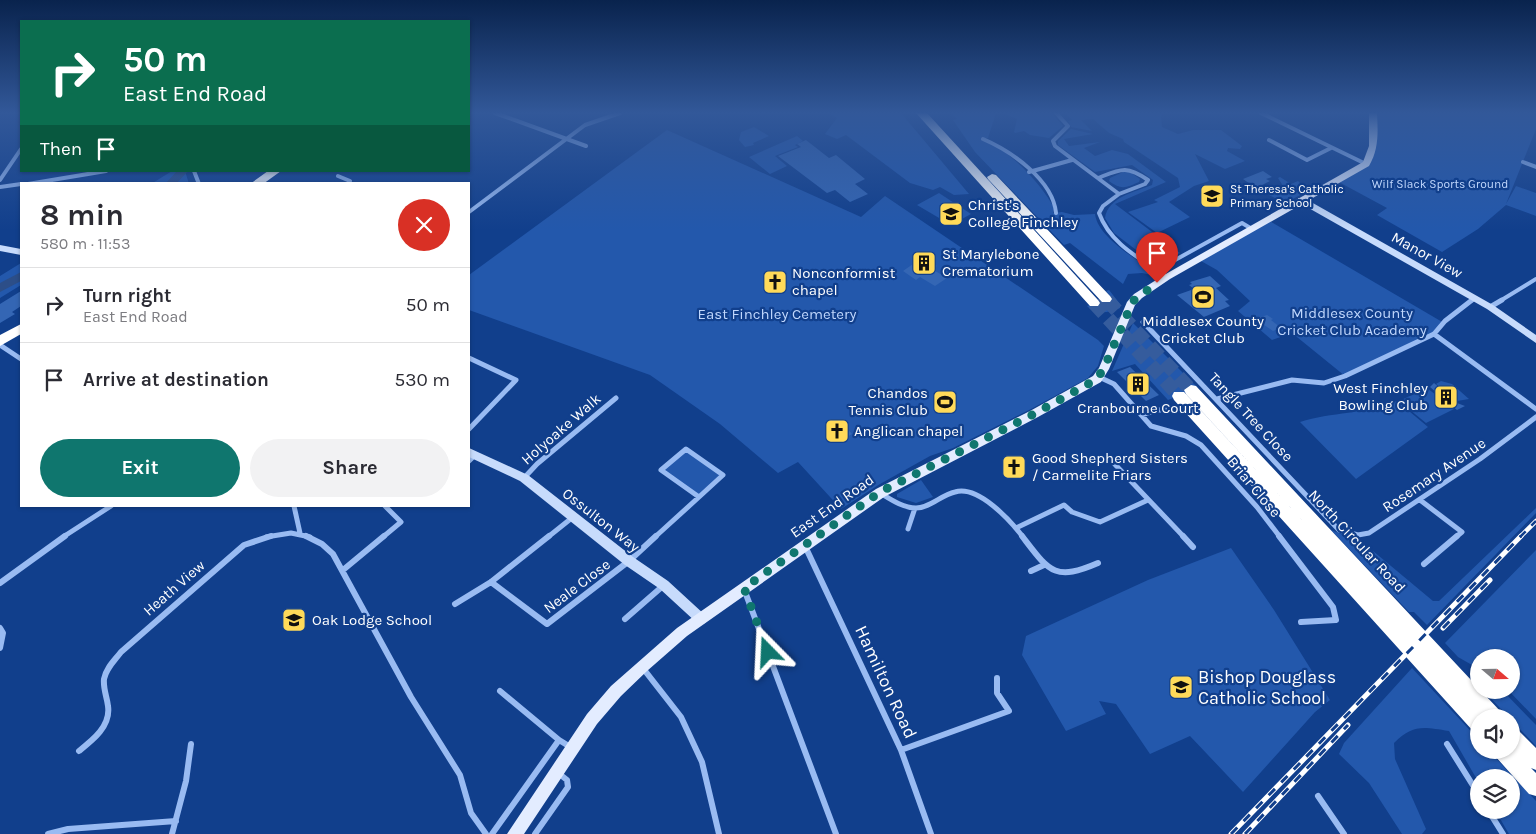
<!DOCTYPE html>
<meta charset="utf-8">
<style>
:root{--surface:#fff;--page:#f2f2f3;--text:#2b2b33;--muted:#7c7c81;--line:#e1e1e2;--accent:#0f766e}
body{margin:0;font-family:Karla,sans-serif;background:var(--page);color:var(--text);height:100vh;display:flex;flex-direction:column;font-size:19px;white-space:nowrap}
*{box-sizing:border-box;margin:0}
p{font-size:16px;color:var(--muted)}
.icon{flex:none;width:28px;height:28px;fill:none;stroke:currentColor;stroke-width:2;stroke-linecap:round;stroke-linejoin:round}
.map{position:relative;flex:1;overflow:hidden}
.drawer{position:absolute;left:20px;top:182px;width:450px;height:325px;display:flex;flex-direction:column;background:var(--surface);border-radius:0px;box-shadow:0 1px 4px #0004}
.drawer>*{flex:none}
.top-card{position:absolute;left:20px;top:20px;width:450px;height:152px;border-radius:0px;box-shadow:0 1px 4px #0004;background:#0b6e4f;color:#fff;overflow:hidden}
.needle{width:32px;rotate:110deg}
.fabs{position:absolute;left:1470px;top:649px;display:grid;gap:10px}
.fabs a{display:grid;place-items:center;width:50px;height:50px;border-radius:50%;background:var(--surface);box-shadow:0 1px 4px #0004;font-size:25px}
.pin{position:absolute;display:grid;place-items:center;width:42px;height:42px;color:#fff;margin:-51px -21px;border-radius:50% 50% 50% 0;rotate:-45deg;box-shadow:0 0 5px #0007}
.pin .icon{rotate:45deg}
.me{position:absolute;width:55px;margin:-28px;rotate:339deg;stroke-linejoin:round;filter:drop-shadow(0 0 4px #0008)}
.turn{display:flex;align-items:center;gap:18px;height:105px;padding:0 20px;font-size:22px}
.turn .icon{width:65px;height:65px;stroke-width:2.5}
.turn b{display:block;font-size:35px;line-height:42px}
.then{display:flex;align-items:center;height:48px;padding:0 20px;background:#0003;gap:10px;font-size:19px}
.round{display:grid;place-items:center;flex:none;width:52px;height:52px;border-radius:26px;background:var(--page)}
.summary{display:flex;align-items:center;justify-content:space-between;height:85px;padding:0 20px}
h1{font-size:30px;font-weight:700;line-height:38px}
.primary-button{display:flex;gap:10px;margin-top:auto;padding:10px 20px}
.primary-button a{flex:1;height:58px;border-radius:30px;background:var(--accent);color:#fff;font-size:20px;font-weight:700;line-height:58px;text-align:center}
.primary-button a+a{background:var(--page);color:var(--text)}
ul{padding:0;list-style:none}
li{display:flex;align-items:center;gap:15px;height:75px;padding:0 20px;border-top:1px solid var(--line)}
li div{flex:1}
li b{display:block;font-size:19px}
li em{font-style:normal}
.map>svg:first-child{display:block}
.green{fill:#2358ac}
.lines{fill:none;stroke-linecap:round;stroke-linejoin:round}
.river{fill:#2c4e88;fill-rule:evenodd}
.building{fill:#3466b4}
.highway-tunnel-far1{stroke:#355c9d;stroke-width:11;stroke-dasharray:11 5.5;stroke-linecap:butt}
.highway-tunnel{stroke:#355c9d;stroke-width:14;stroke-dasharray:14 7;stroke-linecap:butt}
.street-far2{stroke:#99bbf2;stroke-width:4}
.street-far1{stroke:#99bbf2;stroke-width:5}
.street{stroke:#99bbf2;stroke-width:6}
.secondary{fill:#c7dbfc;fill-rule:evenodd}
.primary{fill:#e3ecff;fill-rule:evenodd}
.highway{fill:#fff;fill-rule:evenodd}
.rail-far1-casing{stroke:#fff;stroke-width:4.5}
.rail-casing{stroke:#fff;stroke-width:5}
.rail-far1{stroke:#113f8c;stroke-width:2.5;stroke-dasharray:8;stroke-linecap:butt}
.rail{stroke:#113f8c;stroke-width:3;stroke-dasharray:9;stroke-linecap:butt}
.route{stroke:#0f766e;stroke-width:9;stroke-dasharray:0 16.2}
.labels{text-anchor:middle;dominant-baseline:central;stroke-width:4.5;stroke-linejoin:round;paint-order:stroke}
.far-park-label{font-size:12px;fill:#c0d7fd;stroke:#113f8c}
.far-poi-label{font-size:12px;fill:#fff;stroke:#113f8c;text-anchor:start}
.poi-label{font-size:15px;fill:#fff;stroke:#113f8c;text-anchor:start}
.street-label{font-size:15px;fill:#fff;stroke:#113f8c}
.park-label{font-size:15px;fill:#c0d7fd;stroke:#113f8c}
.near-poi-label{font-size:18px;fill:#fff;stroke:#113f8c;text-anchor:start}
.near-street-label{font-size:18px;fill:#fff;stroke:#113f8c}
</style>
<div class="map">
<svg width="1536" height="834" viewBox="0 0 1536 834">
<rect width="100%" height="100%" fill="#113f8c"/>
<!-- green -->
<path class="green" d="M 829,113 L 901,113 L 969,194 L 954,195 L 940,187 L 933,190 L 910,183 L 846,135 L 837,139 L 825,134 L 837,118 Z
M 996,113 L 988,138 L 983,138 L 981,140 C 1007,146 1043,186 1054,208 L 1053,213 L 1062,212 L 1074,215 L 1095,214 C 1098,238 1137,259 1156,273 L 1152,275 L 1142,273 L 1128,274 L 1123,284 L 1070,243 L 1064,245 L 975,152 L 953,120 L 957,119 L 952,114 Z
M 1003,113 L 1052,113 L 1063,126 L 1049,138 L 1030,135 L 1024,131 L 1015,133 L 1014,132 L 1017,119 Z
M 1065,113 L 1164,113 L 1161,116 L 1162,127 L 1178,134 L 1193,130 L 1221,130 L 1242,146 L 1240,149 L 1228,148 L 1227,151 L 1245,161 L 1225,169 L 1195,154 L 1209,181 L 1194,186 L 1169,202 L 1190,217 L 1157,233 L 1128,212 L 1158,202 L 1154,200 L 1180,187 L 1178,178 L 1124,142 L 1123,139 L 1109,133 L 1093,119 L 1081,120 L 1092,131 L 1071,127 L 1068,121 L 1072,120 Z
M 1373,113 L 1536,113 L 1536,129 L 1506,204 L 1516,186 L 1536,193 L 1536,216 L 1506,205 L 1478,229 L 1442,252 L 1377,215 L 1387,208 L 1337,181 L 1372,155 Z
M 754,127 L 769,136 L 753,143 L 754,145 L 745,147 L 739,140 L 741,132 Z
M 1071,129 L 1093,134 L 1064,139 L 1069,146 L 1100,142 L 1084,148 L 1095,156 L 1112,150 L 1128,154 L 1166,182 L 1115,204 L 1180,253 L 1157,266 L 1114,233 L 1105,218 C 1108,197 1135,192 1152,185 L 1153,180 L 1132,165 L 1095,172 L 1058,145 L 1058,141 Z
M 667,130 L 861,217 L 885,196 L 1098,340 L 1104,346 L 1098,366 L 1088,378 L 1031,409 L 953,448 L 930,456 L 880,484 L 841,509 L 798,462 L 778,473 L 720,424 L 650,375 L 469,310 L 469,275 Z
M 797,136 L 803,141 L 795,145 L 798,147 L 775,156 L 787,166 L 770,174 L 749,157 Z
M 172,171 L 185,171 L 189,184 L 151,184 Z
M 1123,172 L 1130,172 L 1140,179 L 1139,182 C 1126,188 1121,190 1109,181 L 1110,178 Z
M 1280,177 L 1291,184 L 1298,181 L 1308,191 L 1285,203 L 1269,195 L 1284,193 L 1283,186 L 1278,178 Z
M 939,193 L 971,214 L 951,225 L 917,205 Z
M 1268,220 L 1444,323 L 1434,334 L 1345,376 L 1292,333 L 1272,340 L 1238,311 L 1250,301 L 1217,270 L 1201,261 Z
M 21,263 L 21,285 L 0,298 L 0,276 Z
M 1109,290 L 1120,304 L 1120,308 C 1109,313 1095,315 1087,306 L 1112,298 L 1106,291 Z
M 1133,323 L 1198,388 L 1168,400 L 1135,364 L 1112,371 Z
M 1441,381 L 1452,384 L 1469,399 L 1457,401 L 1436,384 Z
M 1427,388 L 1454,409 L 1426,423 L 1399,401 Z
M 1397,401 L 1428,427 L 1356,479 L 1300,422 C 1331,412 1366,414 1397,401 Z
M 686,449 L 723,475 L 699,497 L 661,470 Z
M 921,480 L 933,497 L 916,503 L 897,497 L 897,494 Z
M 1536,508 L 1536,513 L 1427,625 L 1414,612 L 1409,612 L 1331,530 L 1357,540 L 1365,550 L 1373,551 L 1433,601 L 1439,601 Z
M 1231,548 L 1274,610 L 1330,700 L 1315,712 L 1243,792 L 1190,736 L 1150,754 L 1116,704 L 1099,701 L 1106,714 L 1066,731 L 1022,655 L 1026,636 L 1148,580 Z
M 1536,550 L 1536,719 L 1508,690 L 1511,690 L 1511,658 L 1479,658 L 1479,669 L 1458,657 L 1445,643 Z
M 1412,668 L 1479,740 L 1479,750 L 1488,750 L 1536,801 L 1536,834 L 1509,834 L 1495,810 L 1511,810 L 1511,778 L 1479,778 L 1479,783 L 1449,731 C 1423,727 1413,724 1394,743 L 1395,759 L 1426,829 L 1422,834 L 1402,834 L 1369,783 L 1339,754 L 1344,743 Z
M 1483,690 L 1502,690 L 1536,725 L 1536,746 Z"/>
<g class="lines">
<!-- river -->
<path class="river" d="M 177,171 L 188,171 L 176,184 L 165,184 Z
M 21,272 L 21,281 L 0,292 L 0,283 Z"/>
</g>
<!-- building -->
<path class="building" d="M 806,140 L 829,158 L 836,155 L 865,179 L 855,184 L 868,194 L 850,202 L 835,190 L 827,193 L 778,156 L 801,147 L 797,144 Z
M 1263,171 L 1272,177 L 1266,179 L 1270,181 L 1256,188 L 1243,179 Z
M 923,257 L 937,266 L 932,269 L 947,278 L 935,286 L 920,277 L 916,280 L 903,271 Z
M 1210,276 L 1221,286 L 1216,288 L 1229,300 L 1225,301 L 1230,306 L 1204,317 L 1177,295 L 1194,289 L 1189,285 L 1192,284 L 1190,282 Z
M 21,291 L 21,306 L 12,312 L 15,314 L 0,323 L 0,304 Z
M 1267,315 L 1273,319 L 1271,320 L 1281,328 L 1273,331 L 1255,319 Z
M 1130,367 L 1159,395 L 1146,401 L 1117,372 Z
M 1434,383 L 1457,403 L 1465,406 L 1457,410 L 1430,387 Z
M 835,422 L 838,425 L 842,423 L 852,434 L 840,441 L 828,429 Z"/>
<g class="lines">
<!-- highway-tunnel-far1 -->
<path class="highway-tunnel-far1" d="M 1106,299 L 1108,301"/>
<!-- highway-tunnel -->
<path class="highway-tunnel" d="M 1107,300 L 1191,390
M 1094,303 L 1179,396"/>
<!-- street-far2 -->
<path class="street-far2" d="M 495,113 L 586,146
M 1056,113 L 1068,126 L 1053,141 L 1055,146 L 1119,194 L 1103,206 L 1099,213 C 1110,244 1141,259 1167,277
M 1261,113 L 1366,164
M 983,139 C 1011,151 1053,180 1056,213
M 1269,140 L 1307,160 L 1331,148
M 1523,162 L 1536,167
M 194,171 L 199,184
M 1029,172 L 1072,160
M 338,176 L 350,181
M 1098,178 C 1121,169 1126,165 1148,180 L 1145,184 L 1119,194
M 0,180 L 21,149
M 28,184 L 106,171
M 0,187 L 21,184
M 469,212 L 585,125 L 620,113
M 1157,270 L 1242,223 L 1252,229
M 1471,301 L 1475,298
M 1500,301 L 1536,279"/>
<!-- street-far1 -->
<path class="street-far1" d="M 1490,307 L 1502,300
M 1143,322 L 1339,530 L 1358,535 L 1369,533 L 1480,459 L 1536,417
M 1434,334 L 1536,409
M 0,345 L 21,359
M 469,358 L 516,380 L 469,429
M 1099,377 L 1114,384 L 1151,426 L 1186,436 L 1201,445 L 1257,507 L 1280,537
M 1217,399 L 1292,380 L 1324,383 L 1345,376 L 1434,334 L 1445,321 L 1472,300
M 1141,415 L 1157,410 L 1176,410
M 686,449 L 723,475 L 699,497 L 661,470 Z
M 1107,456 L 1184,537
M 469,461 L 475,455
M 524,478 L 537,464 L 616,398
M 880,493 C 890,499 903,508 916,508 C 930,508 941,495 955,492 C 978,485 1010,520 1023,537
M 1420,500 L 1462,532 L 1456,537
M 294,506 L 300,533
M 1016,528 L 1064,505 L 1072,512 L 1100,522 L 1148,500
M 908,529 L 915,508
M 63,537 L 111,506
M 266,537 L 291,533 L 310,537
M 383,537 L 401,522 L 385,506
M 548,537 L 573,517
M 655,537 L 699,497"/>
<!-- street -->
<path class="street" d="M 306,536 L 322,544 L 333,554 L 411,697 L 460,775 L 471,813 L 486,834
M 1022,536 C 1049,571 1054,582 1098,563
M 1183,536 L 1193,547
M 1279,536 L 1333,607 L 1336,620 L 1301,622
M 805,546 L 901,750 L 931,834
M 1424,564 L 1457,536
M 343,570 L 384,536
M 1031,571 L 1044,565
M 491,582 L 547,624 L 629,561 L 656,536
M 0,583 L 65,536
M 744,589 L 836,834
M 455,604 L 491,582 L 549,536
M 625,619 L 664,585
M 0,628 L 3,633 L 0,648
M 642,667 L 681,717 L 702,762 L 719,834
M 500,691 L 559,740 L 572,748
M 1447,744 L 1479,795
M 901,750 L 1009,711 L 997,693 L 997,678
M 79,751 C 93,740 111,726 108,706 C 107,697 103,689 104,679 C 106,668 115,660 121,652 L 244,545 L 271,536
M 1318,796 L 1344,834
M 1488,810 L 1503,834
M 48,834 L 68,829 L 176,821
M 172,834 L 186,781 L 191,744
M 492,834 L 559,740
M 535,834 L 568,787 L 567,780 L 557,772"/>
<!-- secondary -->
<path class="secondary" d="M 1298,198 L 1304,198 L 1493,305 L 1536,335 L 1536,343 L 1487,309 L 1298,202 Z
M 0,245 L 21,249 L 21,255 L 0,251 Z
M 469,448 L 528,475 L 633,557 L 668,581 L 705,615 L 707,619 L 705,623 L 701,624 L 697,623 L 660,589 L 625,565 L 520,481 L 469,457 Z"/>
<!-- primary -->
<path class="primary" d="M 1369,113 L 1377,113 C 1378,132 1379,149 1369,166 L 1170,279 L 1142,298 L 1135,305 L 1109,369 L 1101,382 L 1038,417 L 884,497 L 687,636 L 647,671 L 621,696 L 597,724 L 524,834 L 507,834 L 587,714 L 611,686 L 677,628 L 876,489 L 1030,411 L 1093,376 L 1099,368 L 1127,302 L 1134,294 L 1164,275 L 1363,162 L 1369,146 Z"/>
<!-- highway -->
<path class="highway" d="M 916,113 L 927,113 L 1098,300 L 1100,303 L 1098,306 L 1090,306 Z
M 268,171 L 281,171 L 263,184 L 250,184 Z
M 992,174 L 996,175 L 1110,296 L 1112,299 L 1110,302 L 1102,302 L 988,179 L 987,177 Z
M 21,324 L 21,334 L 0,346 L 0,335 Z
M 1191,385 L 1196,386 L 1501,712 L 1504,718 L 1479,718 L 1479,734 L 1473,731 L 1174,400 L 1172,396 L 1174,392 L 1184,392 L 1325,545 L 1186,394 L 1184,390 Z
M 1511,726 L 1517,729 L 1536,748 L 1536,770 L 1531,768 L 1536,773 L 1536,796 L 1529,794 L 1495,756 L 1492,750 L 1511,750 Z"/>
<!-- rail-far1 casing -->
<g class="rail-far1-casing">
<path id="rail-far1" d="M 1520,537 L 1536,521"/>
</g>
<!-- rail casing -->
<g class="rail-casing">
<path id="rail" d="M 1443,628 L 1490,580
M 1231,834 L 1521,536
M 1245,834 L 1348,725"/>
</g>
<!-- rail-far1 -->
<use href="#rail-far1" class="rail-far1"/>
<!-- rail -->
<use href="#rail" class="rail"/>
</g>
<!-- sky -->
<linearGradient id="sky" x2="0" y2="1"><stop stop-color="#09234d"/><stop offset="0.49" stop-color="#325899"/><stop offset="1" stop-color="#325899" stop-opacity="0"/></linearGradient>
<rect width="1536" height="230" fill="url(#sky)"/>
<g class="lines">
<!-- route -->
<path class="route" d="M 768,652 L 744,588 L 880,492 L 1034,414 L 1097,379 L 1104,368 L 1133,301 L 1157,283"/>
</g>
<!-- icons -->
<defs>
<g id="school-square" transform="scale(1.25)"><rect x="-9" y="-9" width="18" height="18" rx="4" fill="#ffda59" stroke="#113f8c"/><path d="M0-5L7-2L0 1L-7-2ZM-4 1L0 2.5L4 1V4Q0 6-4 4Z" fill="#111"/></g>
<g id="building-square" transform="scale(1.25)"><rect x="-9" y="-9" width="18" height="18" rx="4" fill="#ffda59" stroke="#113f8c"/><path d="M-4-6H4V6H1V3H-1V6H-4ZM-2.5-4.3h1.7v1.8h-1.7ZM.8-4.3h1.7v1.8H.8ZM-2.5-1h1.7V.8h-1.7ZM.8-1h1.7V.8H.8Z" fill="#111"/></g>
<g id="church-square" transform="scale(1.25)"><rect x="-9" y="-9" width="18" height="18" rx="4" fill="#ffda59" stroke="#113f8c"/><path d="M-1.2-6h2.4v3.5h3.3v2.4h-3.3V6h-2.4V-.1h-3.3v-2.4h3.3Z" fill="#111"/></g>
<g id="stadium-square" transform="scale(1.25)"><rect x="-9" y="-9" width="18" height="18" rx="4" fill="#ffda59" stroke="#113f8c"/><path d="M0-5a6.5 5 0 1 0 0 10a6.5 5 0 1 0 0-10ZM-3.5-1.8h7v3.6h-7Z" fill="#111"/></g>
</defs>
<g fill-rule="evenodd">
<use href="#school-square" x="1212" y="196"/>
<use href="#school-square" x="951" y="214"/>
<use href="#building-square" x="924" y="263"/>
<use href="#church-square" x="775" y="282"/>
<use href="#stadium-square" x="1203" y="297"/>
<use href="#building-square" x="1138" y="384"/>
<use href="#building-square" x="1446" y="397"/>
<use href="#stadium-square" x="945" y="402"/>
<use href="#church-square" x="837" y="431"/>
<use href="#church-square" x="1014" y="467"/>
<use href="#school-square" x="294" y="620"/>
<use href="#school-square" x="1181" y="687"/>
</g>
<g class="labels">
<!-- far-park labels -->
<g class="far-park-label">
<text x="1440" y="184">Wilf Slack Sports Ground</text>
</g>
<!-- far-poi labels -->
<g class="far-poi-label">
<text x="1230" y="189">St Theresa's Catholic<tspan x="1230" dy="14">Primary School</tspan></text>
</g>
<!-- poi labels -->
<g class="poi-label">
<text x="968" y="205">Christ's<tspan x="968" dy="17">College Finchley</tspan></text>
<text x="942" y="254">St Marylebone<tspan x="942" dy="17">Crematorium</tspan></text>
<text x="792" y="273">Nonconformist<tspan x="792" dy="17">chapel</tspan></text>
<text x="1203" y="321" text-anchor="middle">Middlesex County<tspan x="1203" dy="17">Cricket Club</tspan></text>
<text x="1428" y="388" text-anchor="end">West Finchley<tspan x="1428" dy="17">Bowling Club</tspan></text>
<text x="928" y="393" text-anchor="end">Chandos<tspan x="928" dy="17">Tennis Club</tspan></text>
<text x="1138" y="408" text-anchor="middle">Cranbourne Court</text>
<text x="854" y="431">Anglican chapel</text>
<text x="1032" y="458">Good Shepherd Sisters<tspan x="1032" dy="17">/ Carmelite Friars</tspan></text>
<text x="312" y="620">Oak Lodge School</text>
</g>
<!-- street labels -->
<g class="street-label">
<text transform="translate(1427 255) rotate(29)">Manor View</text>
<text transform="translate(1251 417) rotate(47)">Tangle Tree Close</text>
<text transform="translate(561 429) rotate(-41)">Holyoake Walk</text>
<text transform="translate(1434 475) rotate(-34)">Rosemary Avenue</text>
<text transform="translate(1254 487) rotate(50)">Briar Close</text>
<text transform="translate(832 506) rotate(-35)">East End Road</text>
<text transform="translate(601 520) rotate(38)">Ossulton Way</text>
<text transform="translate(1357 541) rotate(47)">North Circular Road</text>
<text transform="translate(577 586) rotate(-37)">Neale Close</text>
<text transform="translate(174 588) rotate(-41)">Heath View</text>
</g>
<!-- park labels -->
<g class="park-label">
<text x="1352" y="313">Middlesex County<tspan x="1352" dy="17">Cricket Club Academy</tspan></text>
<text x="777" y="314">East Finchley Cemetery</text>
</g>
<!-- near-poi labels -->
<g class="near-poi-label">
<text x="1198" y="677">Bishop Douglass<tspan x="1198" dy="21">Catholic School</tspan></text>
</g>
<!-- near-street labels -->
<g class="near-street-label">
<text transform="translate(886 682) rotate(65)">Hamilton Road</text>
</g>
</g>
</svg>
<div class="fabs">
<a><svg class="needle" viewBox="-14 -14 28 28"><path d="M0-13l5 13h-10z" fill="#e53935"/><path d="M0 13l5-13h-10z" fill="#7c7c81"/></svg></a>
<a><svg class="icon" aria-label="sound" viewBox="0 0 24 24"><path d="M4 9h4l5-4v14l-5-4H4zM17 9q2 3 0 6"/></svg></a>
<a><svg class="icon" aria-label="layers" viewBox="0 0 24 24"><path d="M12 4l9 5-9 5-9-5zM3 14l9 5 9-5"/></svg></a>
</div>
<div class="pin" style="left:1157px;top:283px;background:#d93025"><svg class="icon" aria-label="arrive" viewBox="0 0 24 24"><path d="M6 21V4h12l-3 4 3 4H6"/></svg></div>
<svg class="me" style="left:768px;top:652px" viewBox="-20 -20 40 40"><path d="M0-17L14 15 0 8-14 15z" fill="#0f766e" stroke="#fff" stroke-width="4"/></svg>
<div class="top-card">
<div class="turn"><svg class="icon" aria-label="right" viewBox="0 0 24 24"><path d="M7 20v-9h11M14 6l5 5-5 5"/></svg><div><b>50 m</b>East End Road</div></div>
<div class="then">Then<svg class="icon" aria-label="arrive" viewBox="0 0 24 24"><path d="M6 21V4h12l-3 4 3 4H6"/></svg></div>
</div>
<section class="drawer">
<div class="summary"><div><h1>8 min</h1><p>580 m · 11:53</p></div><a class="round" style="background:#d93025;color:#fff"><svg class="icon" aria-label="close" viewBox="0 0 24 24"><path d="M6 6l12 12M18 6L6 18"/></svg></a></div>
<ul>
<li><svg class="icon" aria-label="right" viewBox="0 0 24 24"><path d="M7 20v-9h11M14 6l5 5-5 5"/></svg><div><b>Turn right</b><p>East End Road</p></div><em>50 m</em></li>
<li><svg class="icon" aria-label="arrive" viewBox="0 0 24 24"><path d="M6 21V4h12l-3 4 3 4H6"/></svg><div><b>Arrive at destination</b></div><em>530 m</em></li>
</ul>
<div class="primary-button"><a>Exit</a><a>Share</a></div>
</section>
</div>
